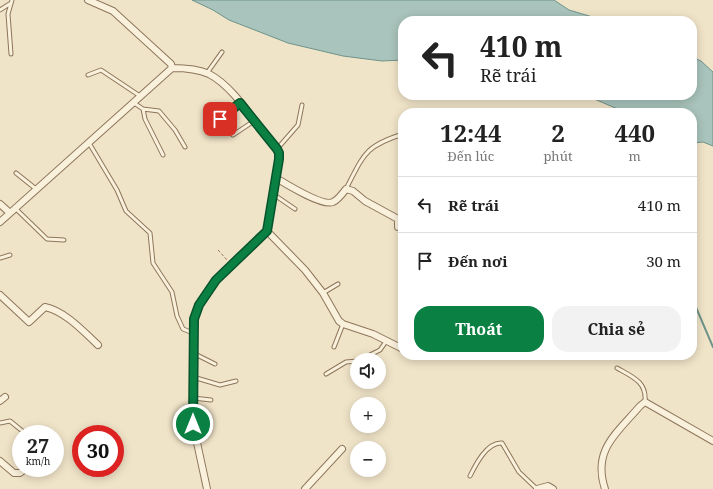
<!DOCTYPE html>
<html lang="vi">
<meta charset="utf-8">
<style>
:root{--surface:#fff;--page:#f2f2f2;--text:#222;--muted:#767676;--line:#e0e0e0;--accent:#0b8043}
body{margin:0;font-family:"Noto Serif",serif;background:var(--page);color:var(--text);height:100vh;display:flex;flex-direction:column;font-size:15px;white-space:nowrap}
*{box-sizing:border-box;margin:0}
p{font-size:13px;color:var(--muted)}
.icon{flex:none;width:22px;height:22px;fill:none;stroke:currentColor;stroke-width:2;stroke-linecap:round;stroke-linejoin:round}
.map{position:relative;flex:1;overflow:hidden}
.panel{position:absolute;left:398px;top:108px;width:299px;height:252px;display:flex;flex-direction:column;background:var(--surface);border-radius:16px;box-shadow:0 2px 10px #0003}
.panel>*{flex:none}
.banner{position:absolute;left:398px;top:16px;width:299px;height:84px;border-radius:16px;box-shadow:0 2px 10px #0003;background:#fff;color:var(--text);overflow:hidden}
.tools{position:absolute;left:350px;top:353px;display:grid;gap:8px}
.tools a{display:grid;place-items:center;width:36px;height:36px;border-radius:50%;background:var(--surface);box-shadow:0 2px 10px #0003;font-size:20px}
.speed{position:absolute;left:12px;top:425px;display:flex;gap:8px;font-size:20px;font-weight:700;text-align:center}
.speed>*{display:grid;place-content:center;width:52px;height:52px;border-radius:50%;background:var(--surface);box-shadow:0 2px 10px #0003;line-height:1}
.speed small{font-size:10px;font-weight:400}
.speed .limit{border:6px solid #d22;background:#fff;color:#111}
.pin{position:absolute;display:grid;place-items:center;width:34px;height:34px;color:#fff;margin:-17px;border-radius:8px;box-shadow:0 2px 6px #0006}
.me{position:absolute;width:44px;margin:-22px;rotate:0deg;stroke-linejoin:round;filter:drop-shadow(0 0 3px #0008)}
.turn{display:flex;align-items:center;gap:14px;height:84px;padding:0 16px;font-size:18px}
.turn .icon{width:52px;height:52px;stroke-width:2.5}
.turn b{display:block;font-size:28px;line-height:34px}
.eta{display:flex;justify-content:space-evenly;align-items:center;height:68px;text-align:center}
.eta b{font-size:24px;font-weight:700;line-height:28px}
.primary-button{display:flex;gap:8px;margin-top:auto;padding:8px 16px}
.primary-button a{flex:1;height:46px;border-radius:16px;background:var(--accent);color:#fff;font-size:16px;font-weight:700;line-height:46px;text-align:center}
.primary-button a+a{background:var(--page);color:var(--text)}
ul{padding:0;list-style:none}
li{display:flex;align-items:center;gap:12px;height:56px;padding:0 16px;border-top:1px solid var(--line)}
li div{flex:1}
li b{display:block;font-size:15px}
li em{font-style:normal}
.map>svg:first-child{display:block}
.water{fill:#a9c4bc;stroke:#6f938a}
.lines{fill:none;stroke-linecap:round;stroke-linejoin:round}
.stream{stroke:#6f938a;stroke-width:2}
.lane-casing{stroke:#8d765c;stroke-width:5}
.street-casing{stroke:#8d765c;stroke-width:8}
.path{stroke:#8d765c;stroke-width:1;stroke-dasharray:3 2;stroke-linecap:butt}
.lane{stroke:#faf1dc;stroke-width:3}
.street{stroke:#faf1dc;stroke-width:6}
.route-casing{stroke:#07532c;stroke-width:10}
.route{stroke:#0b8043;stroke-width:7}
</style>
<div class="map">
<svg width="713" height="489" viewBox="0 0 713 489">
<rect width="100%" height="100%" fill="#f0e4c8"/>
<!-- water -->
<path class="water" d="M 192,0 L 554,0 L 569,10 L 606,21 L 403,21 L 403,60 L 382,61 L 343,56 L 288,43 L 229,20 L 213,10 Z
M 692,57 L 701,61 L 713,72 L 713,146 L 703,142 L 692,143 L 692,113 L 627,113 L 585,95 L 692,95 Z"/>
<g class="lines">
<!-- stream -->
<path class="stream" d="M 692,298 L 713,347"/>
<!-- lane casing -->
<g class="lane-casing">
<path id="lane" d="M 0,10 L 11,3
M 11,54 L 8,14 L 12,0
M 207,73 L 222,52
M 88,75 L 101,70 L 140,96
M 134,103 L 143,109 L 159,111 L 175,130 L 185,147
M 143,109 L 145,119 L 163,155
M 217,121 L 233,135 L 254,121
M 209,124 L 220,119 L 240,103
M 89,143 L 117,190 L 126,211 L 150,233 L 153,263 L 172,292 L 177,316 L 183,329 L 193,333
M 277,149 L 298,125 L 302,105
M 16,173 L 36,189
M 346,189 C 364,154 365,146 403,134
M 273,194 L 295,209
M 15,208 L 47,239 L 64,240
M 0,258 L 10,255
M 323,293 L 338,284
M 334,347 L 343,324
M 193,353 L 215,364
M 360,360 L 380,350 L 387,340
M 617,368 C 633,377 647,382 645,402
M 326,374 L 346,362 L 357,361
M 193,377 L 220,385 L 236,381
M 193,398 L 211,400
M 0,423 L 10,421 L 26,434
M 470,476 C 476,464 487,442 502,443 L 519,472 L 537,489"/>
</g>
<!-- street casing -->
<g class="street-casing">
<path id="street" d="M 88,0 L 113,11 L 171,64 L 172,68
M 276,178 C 286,184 323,207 333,202 C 338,200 343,193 346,189 L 353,191 L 365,201 L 398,219 L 398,227
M 0,204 L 10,213
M 0,222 L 172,68 C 183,68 198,69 209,74 C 236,88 256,126 277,149 L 279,153 L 279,159 L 267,231 L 216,280 L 199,305 L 194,319 L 193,424 L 207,489
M 267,231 L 305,270 L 323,293 L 339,321 L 343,324 L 373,334 L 403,349
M 0,295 L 29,322 L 45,307 C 65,311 84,332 98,345
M 0,401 L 5,397
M 0,461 L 14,473 L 20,473 L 26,468
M 305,489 L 342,449
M 537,489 L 548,486 L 553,489
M 605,489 C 592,450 617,433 640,406 L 645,402 L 713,441"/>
</g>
<!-- path -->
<path class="path" d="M 218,250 L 228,261"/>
<!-- lane -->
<use href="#lane" class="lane"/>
<!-- street -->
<use href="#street" class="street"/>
</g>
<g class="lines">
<!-- route casing -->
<g class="route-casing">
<path id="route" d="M 193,424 L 194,319 L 199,305 L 216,280 L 267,231 L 279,159 L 279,153 L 277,149 L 240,103 L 220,119"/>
</g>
<!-- route -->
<use href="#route" class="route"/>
</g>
</svg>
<div class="tools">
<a><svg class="icon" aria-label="sound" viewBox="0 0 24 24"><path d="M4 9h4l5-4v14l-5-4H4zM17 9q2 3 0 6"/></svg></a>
<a>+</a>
<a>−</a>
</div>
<div class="speed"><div>27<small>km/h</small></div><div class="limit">30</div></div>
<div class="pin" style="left:220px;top:119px;background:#d93025"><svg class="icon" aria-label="arrive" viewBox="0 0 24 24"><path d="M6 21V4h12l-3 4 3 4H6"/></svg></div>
<svg class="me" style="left:193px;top:424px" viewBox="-20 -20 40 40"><circle r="17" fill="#0b8043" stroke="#fff" stroke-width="3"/><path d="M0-11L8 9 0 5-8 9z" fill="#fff"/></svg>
<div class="banner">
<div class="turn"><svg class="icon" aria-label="left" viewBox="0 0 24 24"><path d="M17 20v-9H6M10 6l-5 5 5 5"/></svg><div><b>410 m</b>Rẽ trái</div></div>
</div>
<section class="panel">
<div class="eta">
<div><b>12:44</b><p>Đến lúc</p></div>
<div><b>2</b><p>phút</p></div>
<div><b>440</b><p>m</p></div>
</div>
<ul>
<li><svg class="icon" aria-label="left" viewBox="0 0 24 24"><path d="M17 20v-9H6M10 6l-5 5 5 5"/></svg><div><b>Rẽ trái</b></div><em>410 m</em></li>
<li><svg class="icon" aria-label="arrive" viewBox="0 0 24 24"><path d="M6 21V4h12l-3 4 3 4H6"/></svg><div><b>Đến nơi</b></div><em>30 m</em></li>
</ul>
<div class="primary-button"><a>Thoát</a><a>Chia sẻ</a></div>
</section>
</div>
